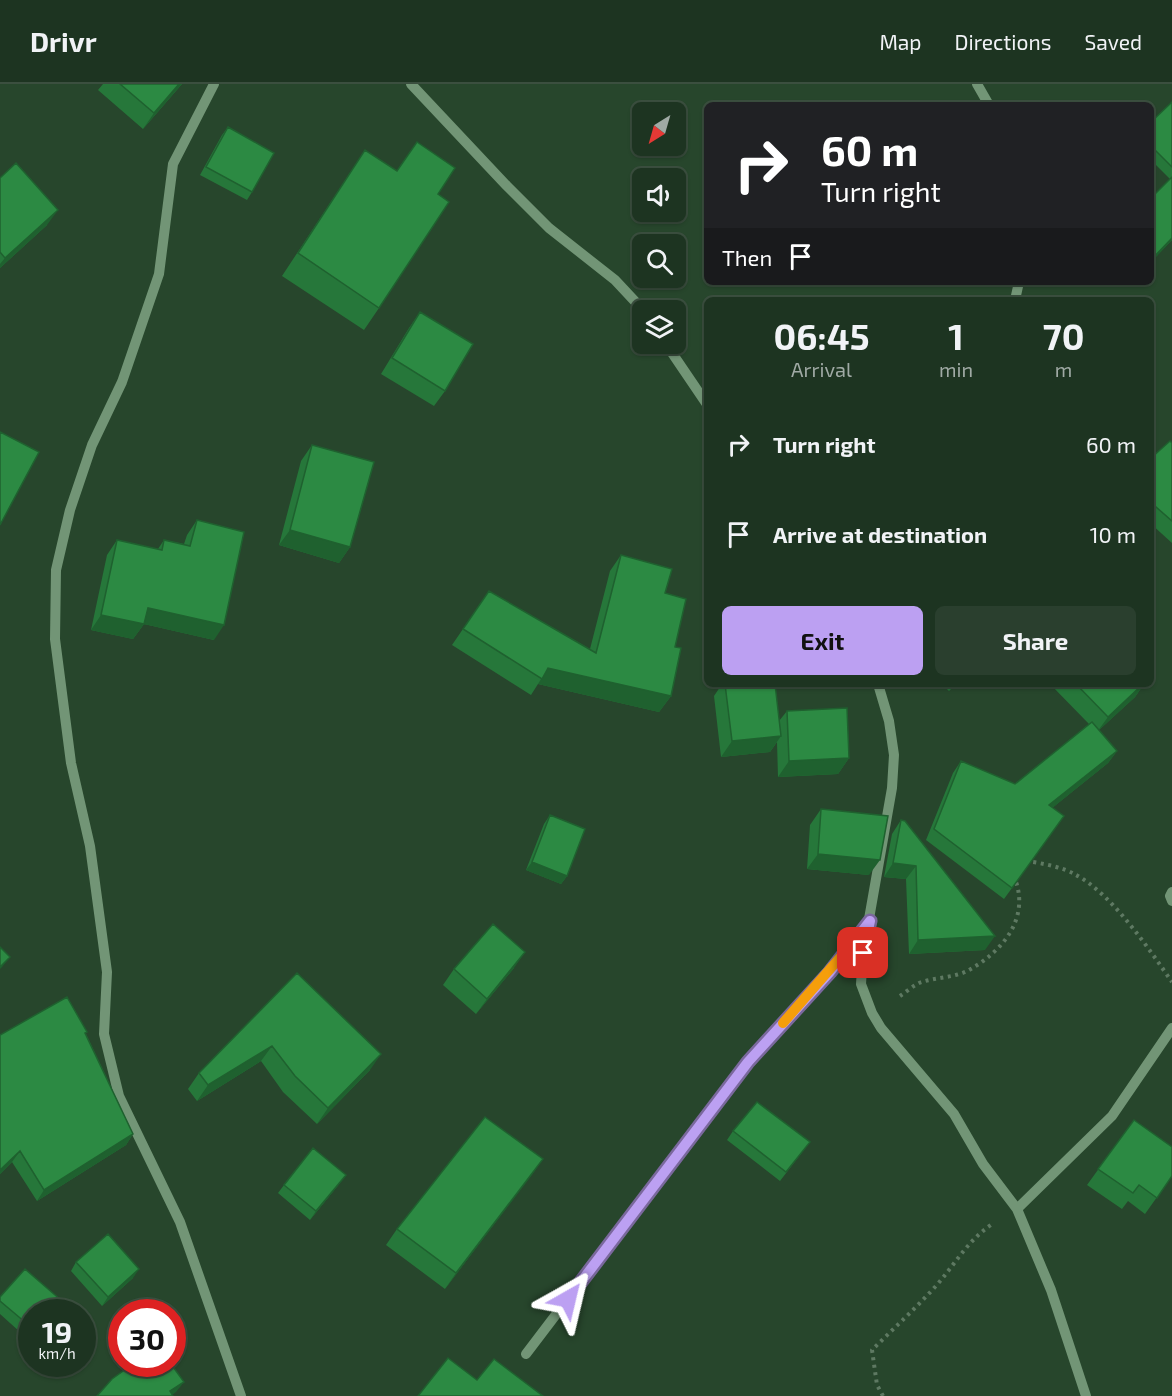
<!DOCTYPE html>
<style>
:root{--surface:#1d3421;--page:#2a3f2e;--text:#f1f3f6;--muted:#a0aaa5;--line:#3b4f3f;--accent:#bca0f2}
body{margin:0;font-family:"Exo 2",sans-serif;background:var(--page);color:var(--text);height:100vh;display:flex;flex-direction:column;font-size:22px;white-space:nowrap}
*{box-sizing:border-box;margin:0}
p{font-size:20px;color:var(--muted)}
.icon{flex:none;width:33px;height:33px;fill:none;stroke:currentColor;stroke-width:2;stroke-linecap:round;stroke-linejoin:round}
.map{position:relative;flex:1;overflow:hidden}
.side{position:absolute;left:704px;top:213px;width:450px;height:390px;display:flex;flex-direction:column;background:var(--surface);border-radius:9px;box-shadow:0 2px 4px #0004,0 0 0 2px var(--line)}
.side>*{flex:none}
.hud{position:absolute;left:704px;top:18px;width:450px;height:183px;border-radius:9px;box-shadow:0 2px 4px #0004,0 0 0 2px var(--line);background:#202124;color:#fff;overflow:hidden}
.needle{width:39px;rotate:217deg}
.tools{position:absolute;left:632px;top:18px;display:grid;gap:12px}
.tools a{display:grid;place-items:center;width:54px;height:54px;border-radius:9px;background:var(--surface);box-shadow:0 2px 4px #0004,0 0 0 2px var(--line);font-size:30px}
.speed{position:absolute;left:18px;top:1215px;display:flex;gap:12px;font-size:30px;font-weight:700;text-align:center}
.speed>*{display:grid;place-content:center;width:78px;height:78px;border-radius:50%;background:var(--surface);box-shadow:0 2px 4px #0004,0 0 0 2px var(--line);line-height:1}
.speed small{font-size:15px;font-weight:400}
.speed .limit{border:9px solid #d22;background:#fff;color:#111}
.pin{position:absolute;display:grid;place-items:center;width:51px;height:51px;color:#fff;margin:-26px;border-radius:12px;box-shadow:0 3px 9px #0006}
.me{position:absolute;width:66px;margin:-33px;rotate:37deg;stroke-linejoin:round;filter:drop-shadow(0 0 4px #0008)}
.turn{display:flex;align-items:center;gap:21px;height:126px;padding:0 18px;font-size:27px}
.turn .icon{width:78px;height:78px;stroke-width:2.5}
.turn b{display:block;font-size:42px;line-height:51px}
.then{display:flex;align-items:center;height:57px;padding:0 18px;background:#0003;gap:12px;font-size:22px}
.eta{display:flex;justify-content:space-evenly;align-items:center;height:102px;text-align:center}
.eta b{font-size:36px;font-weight:700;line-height:42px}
.button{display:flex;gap:12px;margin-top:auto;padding:12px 18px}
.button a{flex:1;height:69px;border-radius:9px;background:var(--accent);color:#111;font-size:24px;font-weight:700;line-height:69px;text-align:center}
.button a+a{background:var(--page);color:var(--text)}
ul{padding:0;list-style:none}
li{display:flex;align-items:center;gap:18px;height:90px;padding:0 18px}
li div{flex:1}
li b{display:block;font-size:22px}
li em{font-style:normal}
header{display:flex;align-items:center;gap:36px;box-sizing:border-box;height:84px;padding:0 30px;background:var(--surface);border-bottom:2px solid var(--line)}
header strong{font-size:28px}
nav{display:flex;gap:33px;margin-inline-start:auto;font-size:21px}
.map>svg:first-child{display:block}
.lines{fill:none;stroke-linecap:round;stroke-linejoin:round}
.path{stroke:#5e7962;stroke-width:4;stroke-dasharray:3 4.5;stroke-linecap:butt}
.minor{stroke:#729576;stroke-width:10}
.wall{fill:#26773a}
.shaded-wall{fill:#1f612f}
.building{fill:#2c8a43;stroke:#1f612f;stroke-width:1.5}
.route-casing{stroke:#7a689d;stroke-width:15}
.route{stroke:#bca0f2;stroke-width:10}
.slow{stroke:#f59e0b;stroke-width:10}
</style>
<header>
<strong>Drivr</strong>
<nav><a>Map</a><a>Directions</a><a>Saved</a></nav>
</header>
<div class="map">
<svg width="1172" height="1312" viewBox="0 0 1172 1312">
<rect width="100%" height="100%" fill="#27462c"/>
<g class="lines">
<!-- path -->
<path class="path" d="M 1026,777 C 1041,779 1063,783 1076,791 C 1112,810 1149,865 1172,898
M 900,912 C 906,908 913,902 919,899 C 935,893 955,894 969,886 C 1003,867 1030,834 1015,795
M 883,1312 L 877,1301 L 872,1266 C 893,1245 915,1225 935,1203 C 954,1182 967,1157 991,1141"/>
<!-- minor -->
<path class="minor" d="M 214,0 L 173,80 L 159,190 L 122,298 L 92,361 L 70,426 L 56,486 L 55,555 L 71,679 L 90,762 L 107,888 L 104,950 L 119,1012 L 180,1138 L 241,1312
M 411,0 L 507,102 L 549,144 L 615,196 L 643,226
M 977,0 L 989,21
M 1015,216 L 1019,198
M 666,260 L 706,319
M 878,600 L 889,637 L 894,671 L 892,704 L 863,869 L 861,900 L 872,929 L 881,944 L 954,1030 L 983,1080 L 1017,1125 L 1051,1206 L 1086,1312
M 1172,808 L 1170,812 L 1172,817
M 1017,1125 L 1112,1032 L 1172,944
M 526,1270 L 748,978 L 830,888 L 868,840"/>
</g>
<!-- wall -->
<path class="wall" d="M 103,0 L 182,0 L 143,45 L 98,6 Z
M 1172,18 L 1172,156 L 1150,179 L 1150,115 L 1170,95 L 1150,75 L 1150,39 Z
M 228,43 L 252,108 L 247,116 L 200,91 L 222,51 Z
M 365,66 L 397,87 L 438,110 L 379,224 L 364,246 L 282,192 Z
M 0,94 L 47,141 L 0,184 Z
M 1123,198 L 1132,198 L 1127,203 Z
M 420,228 L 445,307 L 434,322 L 381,290 L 409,244 Z
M 1172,359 L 1172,459 L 1150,439 L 1150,375 Z
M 312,361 L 350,463 L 339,479 L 279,461 L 301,377 Z
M 197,436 L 214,556 L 144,540 L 133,555 L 91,546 L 107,471 L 117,456 L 158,465 L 164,456 L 184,460 L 187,451 Z
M 621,471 L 665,509 L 675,563 L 671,612 L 659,628 L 538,600 L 531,611 L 452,561 L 489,507 L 590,565 L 610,487 Z
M 722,600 L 775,600 L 779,637 L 787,627 L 849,674 L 838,690 L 778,693 L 777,658 L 770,668 L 721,673 L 714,612 Z
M 942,600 L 956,600 L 949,607 Z
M 1050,600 L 1144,600 L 1135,613 L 1099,646 L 1117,667 L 1108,679 L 1052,724 L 1064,732 L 1004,815 L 926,756 L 953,689 L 961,677 L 1015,700 L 1089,640 Z
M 821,725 L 869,791 L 807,785 L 810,741 Z
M 550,731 L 567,792 L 561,800 L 526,786 L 544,740 Z
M 901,736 L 985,866 L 909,870 L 906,795 L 884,793 L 892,750 Z
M 514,884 L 476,930 L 443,901 L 454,885 Z
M 297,889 L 370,986 L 317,1040 L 283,1008 L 261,977 L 197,1017 L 188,1005 L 199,989 Z
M 86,950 L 133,1050 L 126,1061 L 37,1117 L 12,1078 L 0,1090 L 0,951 Z
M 1134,1036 L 1172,1092 L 1145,1130 L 1128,1117 L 1122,1125 L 1087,1101 Z
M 733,1047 L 810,1058 L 780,1097 L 727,1056 Z
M 543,1075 L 445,1205 L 386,1161 L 397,1145 Z
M 340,1099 L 310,1136 L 278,1109 L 284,1101 Z
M 76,1178 L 133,1194 L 102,1222 L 71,1187 Z
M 0,1213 L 32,1228 L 32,1255 L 30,1257 L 0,1230 Z"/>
<!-- shaded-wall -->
<path class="shaded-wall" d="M 179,0 L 182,0 L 143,45 L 154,29 Z
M 58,126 L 47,141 L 0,184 L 0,180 L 5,174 Z
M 1172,154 L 1172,156 L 1150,179 L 1150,177 Z
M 290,446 L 350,463 L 339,479 L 279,461 Z
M 148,524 L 224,541 L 214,556 L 144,540 L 133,555 L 91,546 L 101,531 Z
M 548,584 L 671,612 L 659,628 L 538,600 Z
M 1143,600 L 1144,600 L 1135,613 L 1097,648 L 1108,633 Z
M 781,652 L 770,668 L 721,673 L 732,657 Z
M 1117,667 L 1108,679 L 1041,733 L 1049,721 Z
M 849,674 L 838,690 L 778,693 L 789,677 Z
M 818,770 L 880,776 L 869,791 L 807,785 Z
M 532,778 L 567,792 L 561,800 L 526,786 Z
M 893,779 L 916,782 L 906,795 L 884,793 Z
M 995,852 L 985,866 L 909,870 L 918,856 Z
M 525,868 L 514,884 L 476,930 L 487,915 Z
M 10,873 L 2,883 L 0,885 L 0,883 Z
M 272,962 L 261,977 L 197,1017 L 208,1001 Z
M 381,970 L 370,986 L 317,1040 L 328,1024 Z
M 133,1050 L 126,1061 L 37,1117 L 44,1106 Z
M 20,1067 L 12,1078 L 0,1090 L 0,1086 Z
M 543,1075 L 532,1091 L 445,1205 L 456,1189 Z
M 346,1091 L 340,1099 L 310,1136 L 316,1127 Z
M 139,1185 L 133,1194 L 102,1222 L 108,1213 Z
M 184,1298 L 176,1308 L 171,1312 L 170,1307 Z"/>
<!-- building -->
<path class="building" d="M 120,0 L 179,0 L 154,29 Z
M 1172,18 L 1172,83 L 1150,61 L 1150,39 Z
M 228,43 L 274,69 L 252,108 L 206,83 Z
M 417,58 L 455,84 L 438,110 L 449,118 L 379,224 L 298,169 L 365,66 L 397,87 Z
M 16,79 L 58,126 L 5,174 L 0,168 L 0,94 Z
M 1172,93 L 1172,154 L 1150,177 L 1150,115 Z
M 420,228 L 473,260 L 445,307 L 392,274 Z
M 0,348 L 39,368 L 0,441 Z
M 1170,357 L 1172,359 L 1172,437 L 1156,423 L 1150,428 L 1150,375 Z
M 312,361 L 374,378 L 350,463 L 290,446 Z
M 197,436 L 244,448 L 224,541 L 148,524 L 144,540 L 101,531 L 117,456 L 162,466 L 164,456 L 190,462 Z
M 621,471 L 672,485 L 665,509 L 686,515 L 675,563 L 681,564 L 671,612 L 548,584 L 542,595 L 463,545 L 489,507 L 596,569 Z
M 725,600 L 775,600 L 781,652 L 732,657 Z
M 1076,600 L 1143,600 L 1108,633 Z
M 847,624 L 849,674 L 789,677 L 787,627 Z
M 1092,638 L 1117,667 L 1049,721 L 1064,732 L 1012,804 L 934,745 L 961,677 L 1015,700 Z
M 821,725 L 888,732 L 880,776 L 818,770 Z
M 550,731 L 585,745 L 567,792 L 532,778 Z
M 901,736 L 905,737 L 995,852 L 918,856 L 916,782 L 893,779 Z
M 493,840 L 525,868 L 487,915 L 454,885 Z
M 0,863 L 10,873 L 0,883 Z
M 297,889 L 381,970 L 328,1024 L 295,992 L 272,962 L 208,1001 L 199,989 Z
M 67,913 L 87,948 L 85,949 L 133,1050 L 44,1106 L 20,1067 L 0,1086 L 0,951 Z
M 757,1018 L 810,1058 L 786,1088 L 733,1047 Z
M 485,1033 L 543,1075 L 456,1189 L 397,1145 Z
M 1134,1036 L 1172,1063 L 1172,1092 L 1157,1114 L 1139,1101 L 1133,1109 L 1098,1085 Z
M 313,1064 L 346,1091 L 316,1127 L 284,1101 Z
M 108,1150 L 139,1185 L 108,1213 L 76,1178 Z
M 25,1185 L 62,1217 L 53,1228 L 32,1228 L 32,1244 L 0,1217 L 0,1213 Z
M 448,1274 L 477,1296 L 494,1275 L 543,1312 L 418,1312 Z
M 133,1280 L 171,1280 L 184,1298 L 170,1307 L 173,1312 L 97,1312 L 112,1295 Z"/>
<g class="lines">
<!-- route casing -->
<g class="route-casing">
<path id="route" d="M 568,1215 L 748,978 L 830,888 L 870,837 L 863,869"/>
</g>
<!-- route -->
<use href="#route" class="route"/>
<!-- slow -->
<path class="slow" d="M 783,939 L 851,861"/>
</g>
</svg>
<div class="tools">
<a><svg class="needle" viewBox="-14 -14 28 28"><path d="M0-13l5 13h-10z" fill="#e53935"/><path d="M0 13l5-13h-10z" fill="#a0aaa5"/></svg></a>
<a><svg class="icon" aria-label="sound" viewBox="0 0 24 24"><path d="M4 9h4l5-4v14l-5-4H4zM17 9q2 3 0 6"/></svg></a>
<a><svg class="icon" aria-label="search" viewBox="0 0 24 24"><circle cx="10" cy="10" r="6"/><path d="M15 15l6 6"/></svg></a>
<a><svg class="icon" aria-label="layers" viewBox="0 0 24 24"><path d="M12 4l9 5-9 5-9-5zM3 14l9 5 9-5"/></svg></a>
</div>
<div class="speed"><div>19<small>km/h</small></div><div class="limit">30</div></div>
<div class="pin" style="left:863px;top:869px;background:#d93025"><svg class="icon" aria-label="arrive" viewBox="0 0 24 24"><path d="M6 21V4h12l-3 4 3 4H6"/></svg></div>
<svg class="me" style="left:568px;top:1215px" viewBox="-20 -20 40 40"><path d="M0-17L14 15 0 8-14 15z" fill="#bca0f2" stroke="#fff" stroke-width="4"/></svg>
<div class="hud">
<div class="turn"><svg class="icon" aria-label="right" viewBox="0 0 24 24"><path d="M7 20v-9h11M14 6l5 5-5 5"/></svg><div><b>60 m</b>Turn right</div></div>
<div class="then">Then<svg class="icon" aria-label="arrive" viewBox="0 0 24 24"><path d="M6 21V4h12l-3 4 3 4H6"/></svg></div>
</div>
<section class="side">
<div class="eta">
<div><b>06:45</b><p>Arrival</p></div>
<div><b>1</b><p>min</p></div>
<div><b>70</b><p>m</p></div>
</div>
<ul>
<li><svg class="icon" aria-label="right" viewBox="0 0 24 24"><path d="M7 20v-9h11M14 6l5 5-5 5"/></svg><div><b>Turn right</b></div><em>60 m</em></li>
<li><svg class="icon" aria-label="arrive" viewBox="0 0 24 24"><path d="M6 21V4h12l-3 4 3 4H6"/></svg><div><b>Arrive at destination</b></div><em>10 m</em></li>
</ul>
<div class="button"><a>Exit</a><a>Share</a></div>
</section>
</div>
